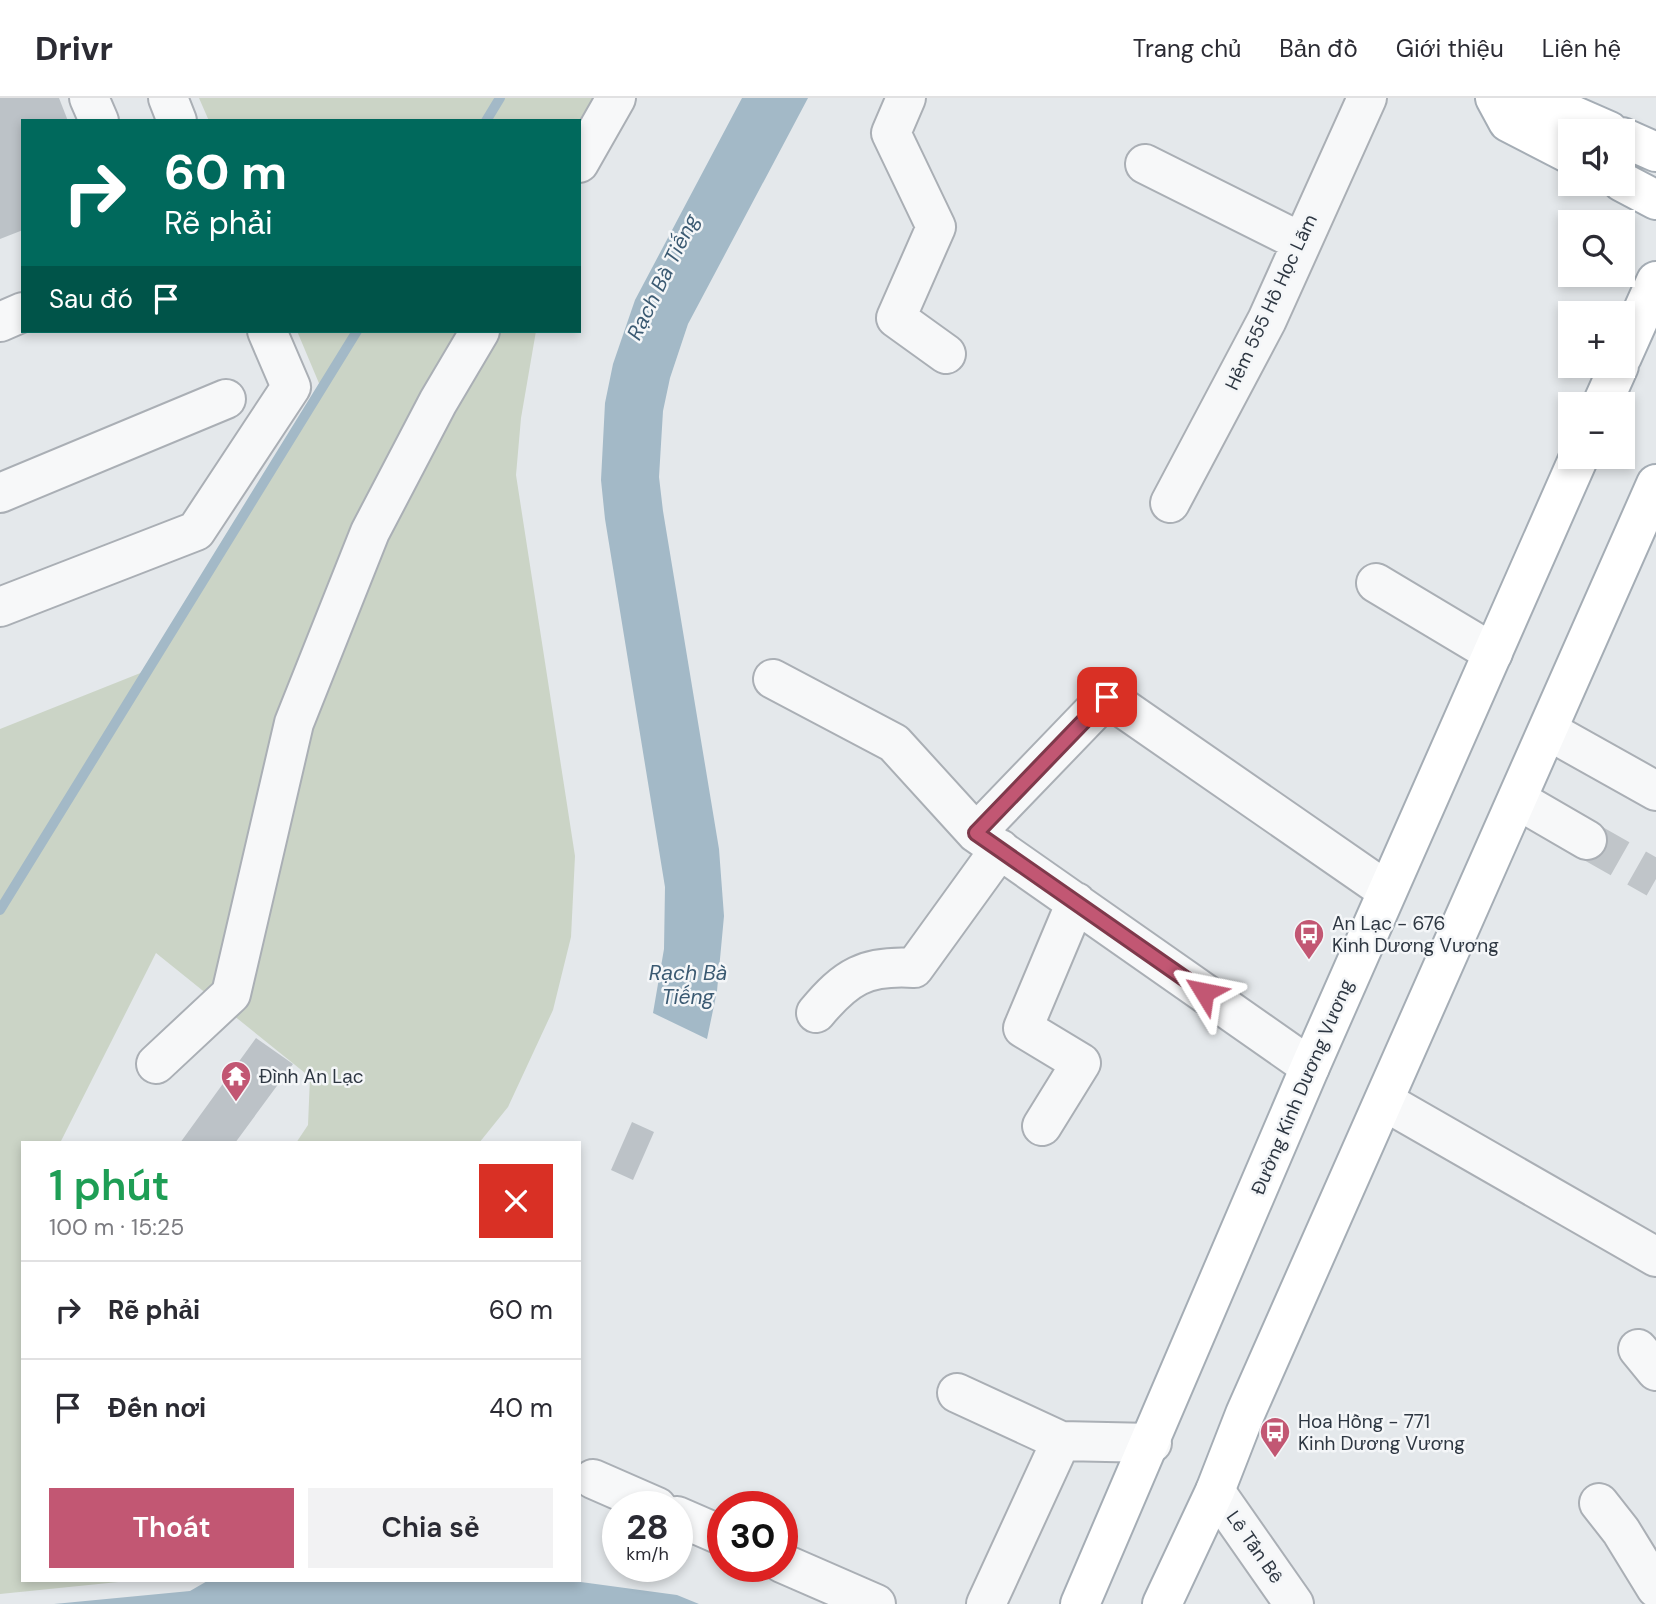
<!DOCTYPE html>
<html lang="vi">
<meta charset="utf-8">
<style>
:root{--surface:#fff;--page:#f2f2f3;--text:#2b2b33;--muted:#7c7c81;--line:#e1e1e2;--accent:#c25773}
body{margin:0;font-family:"DM Sans",sans-serif;background:var(--page);color:var(--text);height:100vh;display:flex;flex-direction:column;font-size:26px;white-space:nowrap}
*{box-sizing:border-box;margin:0}
p{font-size:23px;color:var(--muted)}
.icon{flex:none;width:38px;height:38px;fill:none;stroke:currentColor;stroke-width:2;stroke-linecap:round;stroke-linejoin:round}
.map{position:relative;flex:1;overflow:hidden}
.sheet{position:absolute;left:21px;top:1043px;width:560px;height:441px;display:flex;flex-direction:column;background:var(--surface);border-radius:0px;box-shadow:0 4px 10px #0003}
.sheet>*{flex:none}
.hud{position:absolute;left:21px;top:21px;width:560px;height:214px;border-radius:0px;box-shadow:0 4px 10px #0003;background:#00695c;color:#fff;overflow:hidden}
.controls{position:absolute;left:1558px;top:21px;display:grid;gap:14px}
.controls a{display:grid;place-items:center;width:77px;height:77px;border-radius:0px;background:var(--surface);box-shadow:0 4px 10px #0003;font-size:35px}
.speed{position:absolute;left:602px;top:1393px;display:flex;gap:14px;font-size:35px;font-weight:700;text-align:center}
.speed>*{display:grid;place-content:center;width:91px;height:91px;border-radius:50%;background:var(--surface);box-shadow:0 4px 10px #0003;line-height:1}
.speed small{font-size:18px;font-weight:400}
.speed .limit{border:10px solid #d22;background:#fff;color:#111}
.pin{position:absolute;display:grid;place-items:center;width:60px;height:60px;color:#fff;margin:-30px;border-radius:14px;box-shadow:0 4px 10px #0006}
.me{position:absolute;width:77px;margin:-38px;rotate:305deg;stroke-linejoin:round;filter:drop-shadow(0 0 5px #0008)}
.turn{display:flex;align-items:center;gap:24px;height:147px;padding:0 28px;font-size:32px}
.turn .icon{width:91px;height:91px;stroke-width:2.5}
.turn b{display:block;font-size:49px;line-height:60px}
.then{display:flex;align-items:center;height:66px;padding:0 28px;background:#0003;gap:14px;font-size:26px}
.round{display:grid;place-items:center;flex:none;width:74px;height:74px;border-radius:0px;background:var(--page)}
.summary{display:flex;align-items:center;justify-content:space-between;height:119px;padding:0 28px}
h1{font-size:42px;font-weight:600;line-height:52px;color:#1e9e55}
.button{display:flex;gap:14px;margin-top:auto;padding:14px 28px}
.button a{flex:1;height:80px;border-radius:0px;background:var(--accent);color:#fff;font-size:28px;font-weight:600;line-height:80px;text-align:center}
.button a+a{background:var(--page);color:var(--text)}
ul{padding:0;list-style:none}
li{display:flex;align-items:center;gap:21px;height:98px;padding:0 28px;border-top:2px solid var(--line)}
li div{flex:1}
li b{display:block;font-size:26px}
li em{font-style:normal}
header{display:flex;align-items:center;gap:42px;box-sizing:border-box;height:98px;padding:0 35px;background:var(--surface);border-bottom:2px solid var(--line)}
header strong{font-size:33px}
nav{display:flex;gap:38px;margin-inline-start:auto;font-size:24px}
.map>svg:first-child{display:block}
.green{fill:#cbd4c6}
.water{fill:#a3b9c7}
.lines{fill:none;stroke-linecap:round;stroke-linejoin:round}
.stream{stroke:#a3b9c7;stroke-width:10}
.building{fill:#bcc2c7}
.minor-tunnel{stroke:#c0c5c9;stroke-width:38;stroke-dasharray:38 19;stroke-linecap:butt}
.minor-casing{stroke:#aaafb5;stroke-width:42}
.major-casing{stroke:#a5adb5;stroke-width:42}
.minor{stroke:#f7f8f9;stroke-width:38}
.major{stroke:#fff;stroke-width:38}
.route-casing{stroke:#7e394b;stroke-width:18}
.route{stroke:#c25773;stroke-width:12}
.labels{text-anchor:middle;dominant-baseline:central;stroke-width:5;stroke-linejoin:round;paint-order:stroke}
.street-label{font-size:19px;fill:#2e3742;stroke:#f4f6f8}
.poi-label{font-size:19px;fill:#2e3742;stroke:#f4f6f8;text-anchor:start}
.water-label{font-size:21px;font-style:italic;fill:#3b5a72;stroke:#f4f6f8}
</style>
<header>
<strong>Drivr</strong>
<nav><a>Trang chủ</a><a>Bản đồ</a><a>Giới thiệu</a><a>Liên hệ</a></nav>
</header>
<div class="map">
<svg width="1656" height="1506" viewBox="0 0 1656 1506">
<rect width="100%" height="100%" fill="#e4e8eb"/>
<!-- green -->
<path class="green" d="M 199,0 L 624,0 L 579,82 L 579,23 L 209,23 Z
M 297,233 L 536,233 L 521,320 L 516,377 L 575,758 L 571,839 L 553,912 L 508,1009 L 479,1045 L 296,1045 L 308,1027 L 310,979 L 156,855 L 60,1045 L 23,1045 L 23,1482 L 138,1482 L 0,1496 L 0,631 L 148,572 L 321,290 Z"/>
<!-- water -->
<path class="water" d="M 742,0 L 808,0 L 688,226 L 670,280 L 663,313 L 659,379 L 663,413 L 719,751 L 724,818 L 717,893 L 707,941 L 653,915 L 664,851 L 665,789 L 605,421 L 601,382 L 605,305 L 613,266 L 635,202 Z
M 209,1482 L 566,1482 L 677,1497 L 699,1506 L 54,1506 L 190,1493 Z"/>
<g class="lines">
<!-- stream -->
<path class="stream" d="M 486,23 L 500,0
M 0,812 L 357,233"/>
</g>
<!-- building -->
<path class="building" d="M 0,0 L 59,0 L 68,23 L 23,23 L 23,132 L 0,141 Z
M 256,940 L 293,966 L 235,1045 L 180,1045 Z
M 632,1024 L 654,1034 L 633,1082 L 611,1072 Z"/>
<g class="lines">
<!-- minor-tunnel -->
<path class="minor-tunnel" d="M 1587,742 L 1656,781"/>
<!-- minor casing -->
<g class="minor-casing">
<path id="minor" d="M 89,0 L 99,23
M 168,0 L 177,23
M 906,0 L 891,35 L 936,129 L 896,220 L 946,256
M 579,65 L 616,0
M 1145,66 L 1301,144
M 0,224 L 23,214
M 0,395 L 226,301
M 1170,405 L 1267,222 L 1367,0
M 1376,485 L 1493,555
M 0,509 L 196,433 L 291,289 L 267,233
M 773,581 L 894,645 L 976,735 L 1310,969
M 1549,633 L 1656,693
M 1518,702 L 1587,742
M 976,735 L 1107,599 L 1387,793
M 816,915 C 846,879 865,867 914,870 L 1000,751
M 156,966 L 231,896 L 294,625 L 370,434 L 438,304 L 480,233
M 1384,1003 L 1656,1159
M 1042,1028 L 1081,965 L 1023,930 L 1076,804
M 1638,1251 L 1656,1273
M 957,1295 L 1061,1343
M 593,1381 L 657,1409
M 1215,1393 L 1294,1506
M 1599,1405 L 1621,1433 L 1656,1490
M 677,1418 L 723,1438
M 782,1465 L 876,1506
M 986,1506 L 1061,1343 L 1152,1345"/>
</g>
<!-- major casing -->
<g class="major-casing">
<path id="major" d="M 1495,0 L 1508,24 L 1570,56
M 1534,0 L 1609,33
M 1622,39 L 1656,54
M 1622,84 L 1656,102
M 1622,259 L 1656,183
M 1602,306 L 1619,268
M 1080,1506 L 1310,969 L 1579,359
M 1162,1506 L 1215,1393 L 1245,1316 L 1656,386"/>
</g>
<!-- minor -->
<use href="#minor" class="minor"/>
<!-- major -->
<use href="#major" class="major"/>
</g>
<g class="lines">
<!-- route casing -->
<g class="route-casing">
<path id="route" d="M 1107,599 L 976,735 L 1204,894"/>
</g>
<!-- route -->
<use href="#route" class="route"/>
</g>
<!-- icons -->
<defs>
<g id="bus-pin" transform="scale(1.575)"><path d="M0 17L-7.5 6A9.5 9.5 0 1 1 7.5 6Z" fill="#c25773" stroke="#f4f6f8"/><path d="M-5-6H5V4H4V6H2V4H-2V6H-4V4H-5ZM-3.5-4V0h7V-4ZM-3.5 1.2v1.5H-2V1.2ZM2 1.2v1.5H3.5V1.2Z" fill="#fff"/></g>
<g id="temple-pin" transform="scale(1.575)"><path d="M0 17L-7.5 6A9.5 9.5 0 1 1 7.5 6Z" fill="#c25773" stroke="#f4f6f8"/><path d="M0-6L5-2H3V0L6.5 2.5H4V6H1.5V3h-3V6H-4V2.5H-6.5L-3 0V-2H-5Z" fill="#fff"/></g>
</defs>
<g fill-rule="evenodd">
<use href="#bus-pin" x="1309" y="836"/>
<use href="#temple-pin" x="236" y="978"/>
<use href="#bus-pin" x="1275" y="1334"/>
</g>
<g class="labels">
<!-- street labels -->
<g class="street-label">
<text transform="translate(1271 204) rotate(-65)">Hẻm 555 Hồ Học Lãm</text>
<text transform="translate(1302 989) rotate(-67)">Đường Kinh Dương Vương</text>
<text transform="translate(1255 1449) rotate(55)">Lê Tấn Bê</text>
</g>
<!-- poi labels -->
<g class="poi-label">
<text x="1332" y="825">An Lạc - 676<tspan x="1332" dy="22">Kinh Dương Vương</tspan></text>
<text x="259" y="978">Đình An Lạc</text>
<text x="1298" y="1323">Hoa Hồng - 771<tspan x="1298" dy="22">Kinh Dương Vương</tspan></text>
</g>
<!-- water labels -->
<g class="water-label">
<text transform="translate(663 179) rotate(-64)">Rạch Bà Tiếng</text>
<text x="688" y="875">Rạch Bà<tspan x="688" dy="24">Tiếng</tspan></text>
</g>
</g>
</svg>
<div class="controls">
<a><svg class="icon" aria-label="sound" viewBox="0 0 24 24"><path d="M4 9h4l5-4v14l-5-4H4zM17 9q2 3 0 6"/></svg></a>
<a><svg class="icon" aria-label="search" viewBox="0 0 24 24"><circle cx="10" cy="10" r="6"/><path d="M15 15l6 6"/></svg></a>
<a>+</a>
<a>−</a>
</div>
<div class="speed"><div>28<small>km/h</small></div><div class="limit">30</div></div>
<div class="pin" style="left:1107px;top:599px;background:#d93025"><svg class="icon" aria-label="arrive" viewBox="0 0 24 24"><path d="M6 21V4h12l-3 4 3 4H6"/></svg></div>
<svg class="me" style="left:1204px;top:894px" viewBox="-20 -20 40 40"><path d="M0-17L14 15 0 8-14 15z" fill="#c25773" stroke="#fff" stroke-width="4"/></svg>
<div class="hud">
<div class="turn"><svg class="icon" aria-label="right" viewBox="0 0 24 24"><path d="M7 20v-9h11M14 6l5 5-5 5"/></svg><div><b>60 m</b>Rẽ phải</div></div>
<div class="then">Sau đó<svg class="icon" aria-label="arrive" viewBox="0 0 24 24"><path d="M6 21V4h12l-3 4 3 4H6"/></svg></div>
</div>
<section class="sheet">
<div class="summary"><div><h1>1 phút</h1><p>100 m · 15:25</p></div><a class="round" style="background:#d93025;color:#fff"><svg class="icon" aria-label="close" viewBox="0 0 24 24"><path d="M6 6l12 12M18 6L6 18"/></svg></a></div>
<ul>
<li><svg class="icon" aria-label="right" viewBox="0 0 24 24"><path d="M7 20v-9h11M14 6l5 5-5 5"/></svg><div><b>Rẽ phải</b></div><em>60 m</em></li>
<li><svg class="icon" aria-label="arrive" viewBox="0 0 24 24"><path d="M6 21V4h12l-3 4 3 4H6"/></svg><div><b>Đến nơi</b></div><em>40 m</em></li>
</ul>
<div class="button"><a>Thoát</a><a>Chia sẻ</a></div>
</section>
</div>
